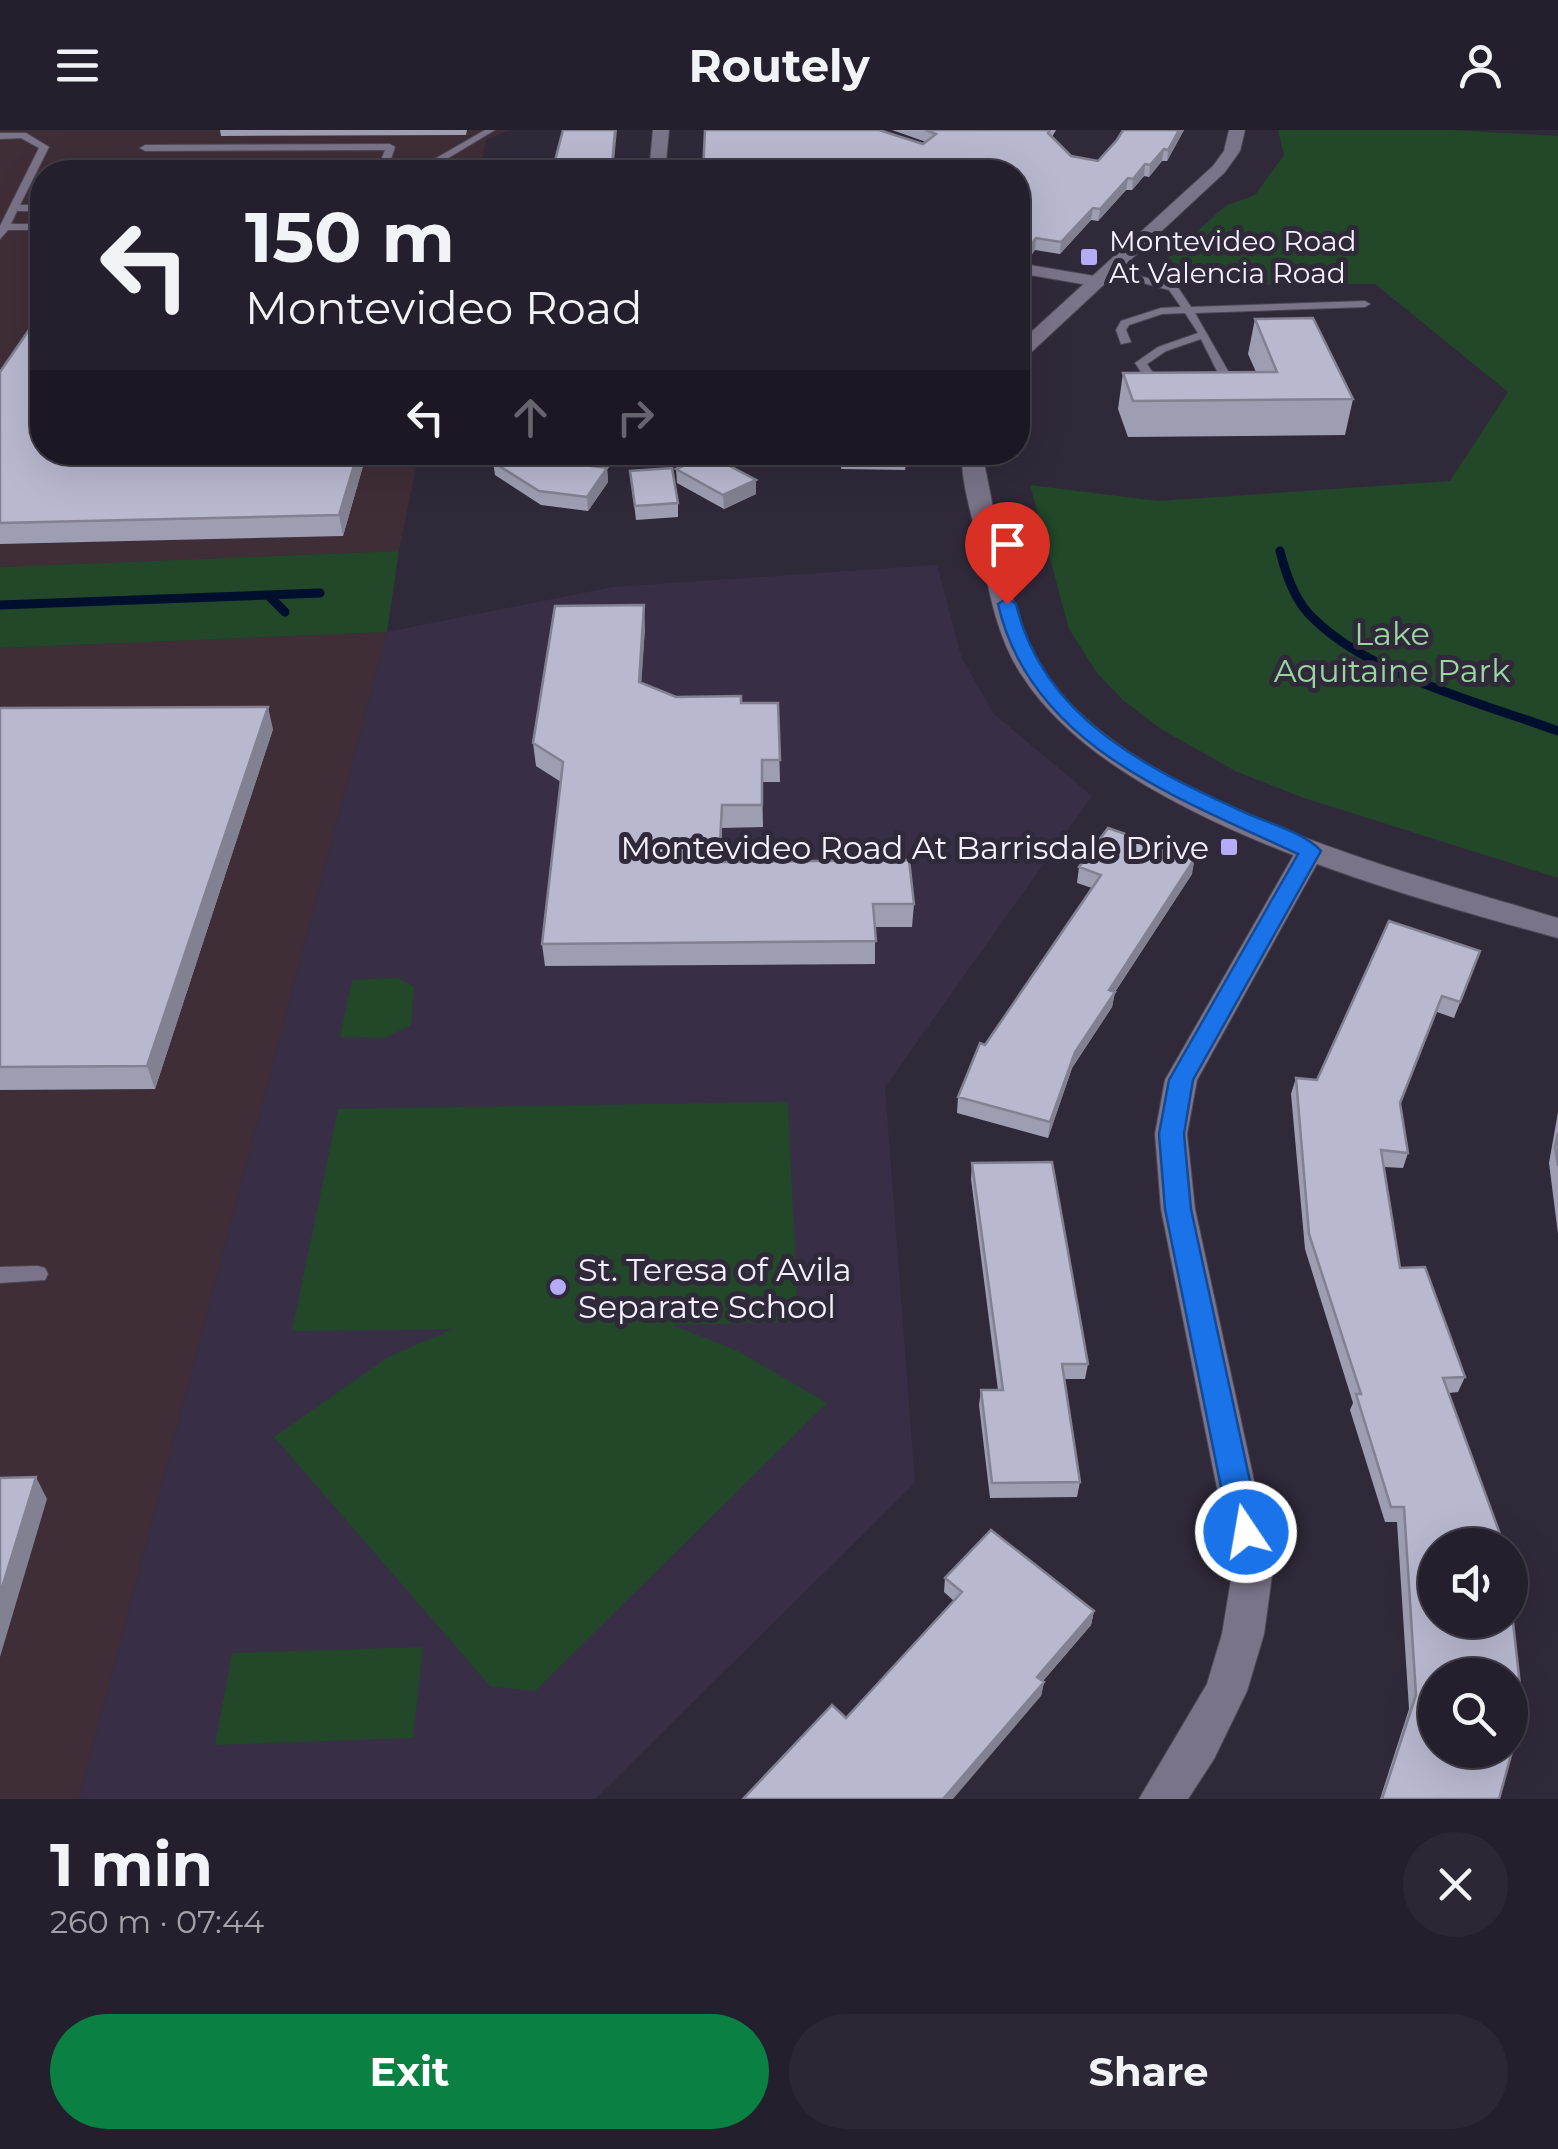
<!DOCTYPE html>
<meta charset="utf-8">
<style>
:root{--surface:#241f2c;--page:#2c2734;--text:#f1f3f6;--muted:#a3a2a9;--line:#413d48;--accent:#0b8043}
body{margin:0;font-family:Montserrat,sans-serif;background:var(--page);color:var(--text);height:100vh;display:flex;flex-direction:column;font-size:38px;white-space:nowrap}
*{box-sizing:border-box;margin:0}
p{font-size:32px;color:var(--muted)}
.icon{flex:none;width:55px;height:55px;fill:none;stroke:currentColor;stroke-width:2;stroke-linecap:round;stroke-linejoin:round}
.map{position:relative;height:1669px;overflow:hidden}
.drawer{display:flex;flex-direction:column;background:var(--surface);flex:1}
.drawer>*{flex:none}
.top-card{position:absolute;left:30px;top:30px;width:1000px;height:305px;border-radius:40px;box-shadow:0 10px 40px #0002,0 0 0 2px var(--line);background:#241f2c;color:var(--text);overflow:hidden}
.fabs{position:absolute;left:1418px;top:1398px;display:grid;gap:20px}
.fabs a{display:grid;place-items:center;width:110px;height:110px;border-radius:50%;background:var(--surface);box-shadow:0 10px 40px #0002,0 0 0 2px var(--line);font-size:50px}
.pin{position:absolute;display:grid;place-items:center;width:85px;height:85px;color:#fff;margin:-102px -42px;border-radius:50% 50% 50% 0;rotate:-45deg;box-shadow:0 0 10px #0007}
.pin .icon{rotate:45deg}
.me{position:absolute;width:110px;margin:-55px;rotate:348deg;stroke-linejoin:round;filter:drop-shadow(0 0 8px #0008)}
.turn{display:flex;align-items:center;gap:35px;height:210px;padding:0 50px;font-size:45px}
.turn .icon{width:130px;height:130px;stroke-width:2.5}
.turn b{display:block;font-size:70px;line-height:85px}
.lanes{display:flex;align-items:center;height:95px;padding:0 50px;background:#0003;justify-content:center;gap:50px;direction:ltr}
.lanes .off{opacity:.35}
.round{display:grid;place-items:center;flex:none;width:105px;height:105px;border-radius:52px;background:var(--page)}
.head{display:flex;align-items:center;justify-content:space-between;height:170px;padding:0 50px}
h1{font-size:60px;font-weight:700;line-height:75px}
.cta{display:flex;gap:20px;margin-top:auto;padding:20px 50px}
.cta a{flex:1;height:115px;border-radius:60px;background:var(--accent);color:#fff;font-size:40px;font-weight:700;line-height:115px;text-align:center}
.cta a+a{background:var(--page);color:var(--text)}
header{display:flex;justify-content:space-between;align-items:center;height:130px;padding:0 50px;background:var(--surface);font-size:45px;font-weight:700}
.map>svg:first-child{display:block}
.industrial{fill:#3f2e38}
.built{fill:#382f46}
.green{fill:#224729}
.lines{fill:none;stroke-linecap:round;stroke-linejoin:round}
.stream{stroke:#010f2f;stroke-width:9}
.lane-casing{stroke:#4d4756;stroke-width:2}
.street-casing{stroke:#4d4756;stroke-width:2}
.secondary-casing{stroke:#4d4756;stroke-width:2}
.lane{fill:#7b7388;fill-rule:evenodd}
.street{fill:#7b7388;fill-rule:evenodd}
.secondary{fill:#7b7388;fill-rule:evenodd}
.wall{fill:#9e9eb2}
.shaded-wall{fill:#818191}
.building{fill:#b8b8cf;stroke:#818191;stroke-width:2.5;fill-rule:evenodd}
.route{fill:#1a73e8;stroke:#114b97;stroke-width:2.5}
.poi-dot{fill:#b5acf8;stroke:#30293a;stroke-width:4}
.labels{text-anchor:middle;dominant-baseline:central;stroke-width:10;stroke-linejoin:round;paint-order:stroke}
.far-poi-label{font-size:28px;fill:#f5f1fd;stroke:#30293a;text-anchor:start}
.park-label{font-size:32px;fill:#99d7a1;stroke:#30293a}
.poi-label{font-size:32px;fill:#f5f1fd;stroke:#30293a;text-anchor:end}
</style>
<header><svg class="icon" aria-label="menu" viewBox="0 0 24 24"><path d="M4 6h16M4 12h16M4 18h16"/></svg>Routely<svg class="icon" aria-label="person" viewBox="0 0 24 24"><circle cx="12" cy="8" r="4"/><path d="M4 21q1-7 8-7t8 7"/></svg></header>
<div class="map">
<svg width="1558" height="1669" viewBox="0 0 1558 1669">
<rect width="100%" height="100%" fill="#30293a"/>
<!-- industrial -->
<path class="industrial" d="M 0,0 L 510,0 L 486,10 L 479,42 L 42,42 L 42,322 L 419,323 L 399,421 L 0,437 Z
M 387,502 L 79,1669 L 0,1669 L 0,518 Z"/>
<!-- built -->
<path class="built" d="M 937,435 L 962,529 L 994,584 L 1092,666 L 885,957 L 915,1353 L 595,1669 L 79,1669 L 387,502 L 613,457 Z"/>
<!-- green -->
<path class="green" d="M 1278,0 L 1452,0 L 1558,6 L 1558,748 L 1304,668 L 1237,642 L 1161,599 L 1124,571 L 1097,543 L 1069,499 L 1030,355 L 1158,371 L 1450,351 L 1508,262 L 1375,154 L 1254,155 L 1158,137 L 1225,76 L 1255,65 L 1284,25 Z
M 399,421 L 387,502 L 0,518 L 0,437 Z
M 398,848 L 414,857 L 411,895 L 385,908 L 340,907 L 352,850 Z
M 788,972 L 798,1192 L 673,1195 L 738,1221 L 827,1273 L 535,1561 L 490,1556 L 274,1307 L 388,1227 L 452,1199 L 292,1201 L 338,979 Z
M 423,1517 L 413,1608 L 215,1615 L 232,1523 Z"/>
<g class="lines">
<!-- stream -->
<path class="stream" d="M 1280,421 C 1286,445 1295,472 1314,489 C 1372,546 1482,573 1558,601
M 268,465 L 285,482
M 0,475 L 320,463"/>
<!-- lane casing -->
<g class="lane-casing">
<path id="lane" d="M 485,0 L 495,0 L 425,42 L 131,41 L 126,38 L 131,35 L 378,38 L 385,20 L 145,21 L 140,18 L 145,15 L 390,14 L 395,17 L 388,38 L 419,38 Z
M 0,3 L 26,3 L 49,17 L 20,75 L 42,75 L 42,81 L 17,81 L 11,94 L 42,94 L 42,100 L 8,100 L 0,109 L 0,96 L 39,18 L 21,8 L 0,9 Z
M 1106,137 L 1177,156 L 1191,177 L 1365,171 L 1370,174 L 1365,177 L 1195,183 L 1236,255 L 1219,259 L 1219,255 L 1223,253 L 1201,209 L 1166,221 L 1147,234 L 1162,256 L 1169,259 L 1163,262 L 1154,261 L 1135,233 L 1158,217 L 1198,203 L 1185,183 L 1162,184 L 1129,195 L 1126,200 L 1131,212 L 1121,214 L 1116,200 L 1121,191 L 1161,178 L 1181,177 L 1169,160 L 1102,142 L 1101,140 Z
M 38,1136 L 45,1138 L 48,1144 L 45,1150 L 0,1153 L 0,1137 Z"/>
</g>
<!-- street casing -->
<g class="street-casing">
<path id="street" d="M 653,0 L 669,0 L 665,42 L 649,42 Z
M 1018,133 L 1094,146 L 1103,151 L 1094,156 L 1018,143 Z
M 1310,712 L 1320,715 L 1324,721 L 1197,950 L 1187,1004 L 1195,1079 L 1273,1438 L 1264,1504 L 1247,1561 L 1214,1629 L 1188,1669 L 1139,1669 L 1207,1554 L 1222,1504 L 1233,1438 L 1161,1079 L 1155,1004 L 1165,950 L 1296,721 L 1300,715 Z"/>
</g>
<!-- secondary casing -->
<g class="secondary-casing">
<path id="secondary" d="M 1229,0 L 1245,0 L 1240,21 L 1225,42 L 1025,228 L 1018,230 L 1018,214 L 1213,36 L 1224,21 Z
M 963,322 L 984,322 L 983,329 C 999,397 1005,481 1044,541 C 1130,673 1412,744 1558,788 L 1558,808 C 1402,765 1114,688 1023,547 C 999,512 990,467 982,426 C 976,401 958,345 963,322 Z"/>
</g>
<!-- lane -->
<use href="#lane" class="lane"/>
<!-- street -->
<use href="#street" class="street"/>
<!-- secondary -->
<use href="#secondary" class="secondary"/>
</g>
<!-- wall -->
<path class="wall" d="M 220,0 L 467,0 L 466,5 L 221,6 Z
M 892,0 L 1056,0 L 1052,7 L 1071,26 L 1098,31 L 1117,10 L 1123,0 L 1184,0 L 1167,31 L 1162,31 L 1149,47 L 1144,46 L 1132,60 L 1126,60 L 1098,91 L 1091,90 L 1060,124 L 1035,120 L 1027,131 L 1018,130 L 1018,42 L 923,14 L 926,12 Z
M 1255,189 L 1353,269 L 1345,305 L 1128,307 L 1118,279 L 1123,243 L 1256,242 L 1248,224 Z
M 0,242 L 367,322 L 343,406 L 0,414 Z
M 496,322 L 564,322 L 584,335 L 607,338 L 608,352 L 588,381 L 541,375 L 495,345 L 493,332 L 499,330 Z
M 729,322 L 783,322 L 783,328 L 774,337 L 729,336 L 756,350 L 756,364 L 724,379 L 677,353 L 676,339 L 729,336 Z
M 842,322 L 908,322 L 905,340 L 841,339 Z
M 630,341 L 678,373 L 678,387 L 636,390 Z
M 645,497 L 641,553 L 676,567 L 741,573 L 778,573 L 780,652 L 762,652 L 763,697 L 722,698 L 721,732 L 914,774 L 912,797 L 875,797 L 875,834 L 545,836 L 542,814 L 561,652 L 536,636 L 533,613 Z
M 0,578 L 273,599 L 155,959 L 0,960 Z
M 1079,737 L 1192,744 L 1115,862 L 1112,877 L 1072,938 L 1048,1008 L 957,983 L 958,967 L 985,915 L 1092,758 L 1077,753 Z
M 1480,821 L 1454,888 L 1437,882 L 1400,975 L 1408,1023 L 1403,1038 L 1384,1037 L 1400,1138 L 1465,1247 L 1458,1262 L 1449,1263 L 1499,1669 L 1380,1669 L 1409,1579 L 1397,1392 L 1385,1392 L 1350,1280 L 1353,1273 L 1305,1119 L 1291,964 L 1296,948 L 1317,950 Z
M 1558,982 L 1558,1104 L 1549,1033 Z
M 972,1033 L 1088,1234 L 1085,1249 L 1064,1249 L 1080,1352 L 1077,1367 L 990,1368 L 979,1275 L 981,1260 L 998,1260 L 971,1049 Z
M 945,1448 L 1094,1481 L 1091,1495 L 1043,1551 L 1044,1552 L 1041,1566 L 846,1588 L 954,1471 L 944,1462 Z"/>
<!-- shaded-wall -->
<path class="shaded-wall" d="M 615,0 L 617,0 L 613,42 L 612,36 Z
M 1179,0 L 1184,0 L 1167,31 L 1168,20 Z
M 1164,19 L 1162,31 L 1149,47 L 1150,35 Z
M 1145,34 L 1144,46 L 1132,60 L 1133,49 Z
M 1128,48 L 1126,60 L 1098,91 L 1100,79 Z
M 1093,78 L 1091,90 L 1060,124 L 1061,112 Z
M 1036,108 L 1035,120 L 1027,131 L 1028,118 Z
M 358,322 L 367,322 L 343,406 L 339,385 Z
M 775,322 L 783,322 L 783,328 L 774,337 Z
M 607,338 L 608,352 L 588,381 L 587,367 Z
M 756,350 L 756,364 L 724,379 L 723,365 Z
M 644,475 L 645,497 L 640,574 L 639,552 Z
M 268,577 L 273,599 L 155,959 L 147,936 Z
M 1195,728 L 1192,744 L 1115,862 L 1112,877 L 1072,938 L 1048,1008 L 1050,992 L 1075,922 L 1109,860 Z
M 36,1347 L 47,1369 L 0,1527 L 0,1464 Z
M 1094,1481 L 1091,1495 L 1034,1561 L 1037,1547 Z
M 1044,1552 L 1041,1566 L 953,1669 L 943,1669 Z"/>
<!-- building -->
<path class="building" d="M 563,0 L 615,0 L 612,36 L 608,37 L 607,42 L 552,42 Z
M 705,0 L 879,0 L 923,14 L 936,4 L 925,0 L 1050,0 L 1048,3 L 1071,26 L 1098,31 L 1117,10 L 1123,0 L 1179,0 L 1168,20 L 1164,19 L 1150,35 L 1145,34 L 1133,49 L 1128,48 L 1100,79 L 1093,78 L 1061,112 L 1036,108 L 1028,118 L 1018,118 L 1018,42 L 703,42 Z
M 42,181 L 42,322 L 358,322 L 339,385 L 0,393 L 0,242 Z
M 1313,188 L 1353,269 L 1133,271 L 1123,243 L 1277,242 L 1255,189 Z
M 501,322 L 564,322 L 584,335 L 607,338 L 587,367 L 539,361 L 493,332 L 504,328 Z
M 842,322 L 906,322 L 906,326 L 841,325 Z
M 709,325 L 756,350 L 723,365 L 676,339 Z
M 672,338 L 678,373 L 635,376 L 630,341 Z
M 644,475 L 639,552 L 676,567 L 741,566 L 741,573 L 778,573 L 780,630 L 762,630 L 762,675 L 722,675 L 719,732 L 909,730 L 914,774 L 873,774 L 876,811 L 542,814 L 563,632 L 533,613 L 555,476 Z
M 268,577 L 147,936 L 0,937 L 0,578 Z
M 1108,698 L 1195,728 L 1109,860 L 1115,862 L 1075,922 L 1050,992 L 958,967 L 980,913 L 985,915 L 1101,745 L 1079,737 Z
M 1389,791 L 1480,821 L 1460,872 L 1442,866 L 1400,973 L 1408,1023 L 1381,1020 L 1400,1138 L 1425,1137 L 1465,1247 L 1443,1248 L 1504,1415 L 1435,1415 L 1435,1490 L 1510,1490 L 1510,1465 L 1523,1582 L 1499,1669 L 1382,1669 L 1416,1565 L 1404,1377 L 1391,1377 L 1356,1264 L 1361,1264 L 1309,1104 L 1296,948 L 1317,950 ZM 1435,1545 L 1510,1545 L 1510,1620 L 1435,1620 Z
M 1558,1003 L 1558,1036 L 1555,1017 Z
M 1052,1032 L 1088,1234 L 1062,1234 L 1080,1352 L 992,1353 L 981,1260 L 1003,1260 L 972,1033 Z
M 36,1347 L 0,1464 L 0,1348 Z
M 991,1400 L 1094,1481 L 1037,1547 L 1044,1552 L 943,1669 L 743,1669 L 832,1575 L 846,1588 L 962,1462 L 945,1448 Z"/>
<!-- route -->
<path class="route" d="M 1007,468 L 1016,474 C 1043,588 1146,638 1246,683 C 1268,693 1305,703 1321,721 L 1193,950 L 1184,1004 L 1191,1079 L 1261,1402 L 1256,1412 L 1246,1416 L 1235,1412 L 1230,1402 L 1165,1079 L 1159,1004 L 1169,950 L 1298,724 C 1179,668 1030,616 998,474 Z"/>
<!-- markers -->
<g class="poi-dot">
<rect x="1079" y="117" width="20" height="20" rx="5"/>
<rect x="1219" y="707" width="20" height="20" rx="5"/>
<circle cx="558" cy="1157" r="10"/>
</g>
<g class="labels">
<!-- far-poi labels -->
<g class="far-poi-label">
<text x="1109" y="111">Montevideo Road<tspan x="1109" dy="32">At Valencia Road</tspan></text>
</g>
<!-- park labels -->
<g class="park-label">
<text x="1392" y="503">Lake<tspan x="1392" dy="37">Aquitaine Park</tspan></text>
</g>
<!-- poi labels -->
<g class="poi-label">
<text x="1209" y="717">Montevideo Road At Barrisdale Drive</text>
<text x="578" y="1139" text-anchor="start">St. Teresa of Avila<tspan x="578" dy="37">Separate School</tspan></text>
</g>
</g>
</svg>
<div class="fabs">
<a><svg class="icon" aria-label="sound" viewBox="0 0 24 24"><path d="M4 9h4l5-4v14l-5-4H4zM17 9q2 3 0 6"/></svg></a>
<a><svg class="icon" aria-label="search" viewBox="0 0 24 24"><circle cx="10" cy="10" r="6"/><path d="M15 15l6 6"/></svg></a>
</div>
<div class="pin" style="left:1007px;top:474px;background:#d93025"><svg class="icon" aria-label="arrive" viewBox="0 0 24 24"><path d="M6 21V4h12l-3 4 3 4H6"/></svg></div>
<svg class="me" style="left:1246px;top:1402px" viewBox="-20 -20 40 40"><circle r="17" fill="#1a73e8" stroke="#fff" stroke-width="3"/><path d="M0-11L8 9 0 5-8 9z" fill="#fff"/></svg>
<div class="top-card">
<div class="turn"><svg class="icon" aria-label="left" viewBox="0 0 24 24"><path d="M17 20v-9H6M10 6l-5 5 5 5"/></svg><div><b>150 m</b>Montevideo Road</div></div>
<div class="lanes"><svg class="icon" aria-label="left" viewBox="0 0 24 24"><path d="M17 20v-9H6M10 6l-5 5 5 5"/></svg><svg class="icon off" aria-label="ahead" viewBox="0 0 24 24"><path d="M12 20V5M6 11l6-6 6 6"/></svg><svg class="icon off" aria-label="right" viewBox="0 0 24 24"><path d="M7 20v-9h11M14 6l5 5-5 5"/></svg></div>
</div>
</div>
<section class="drawer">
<div class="head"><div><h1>1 min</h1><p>260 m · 07:44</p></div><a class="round"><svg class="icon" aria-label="close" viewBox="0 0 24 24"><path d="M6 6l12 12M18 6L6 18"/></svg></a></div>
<div class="cta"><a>Exit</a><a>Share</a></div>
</section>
